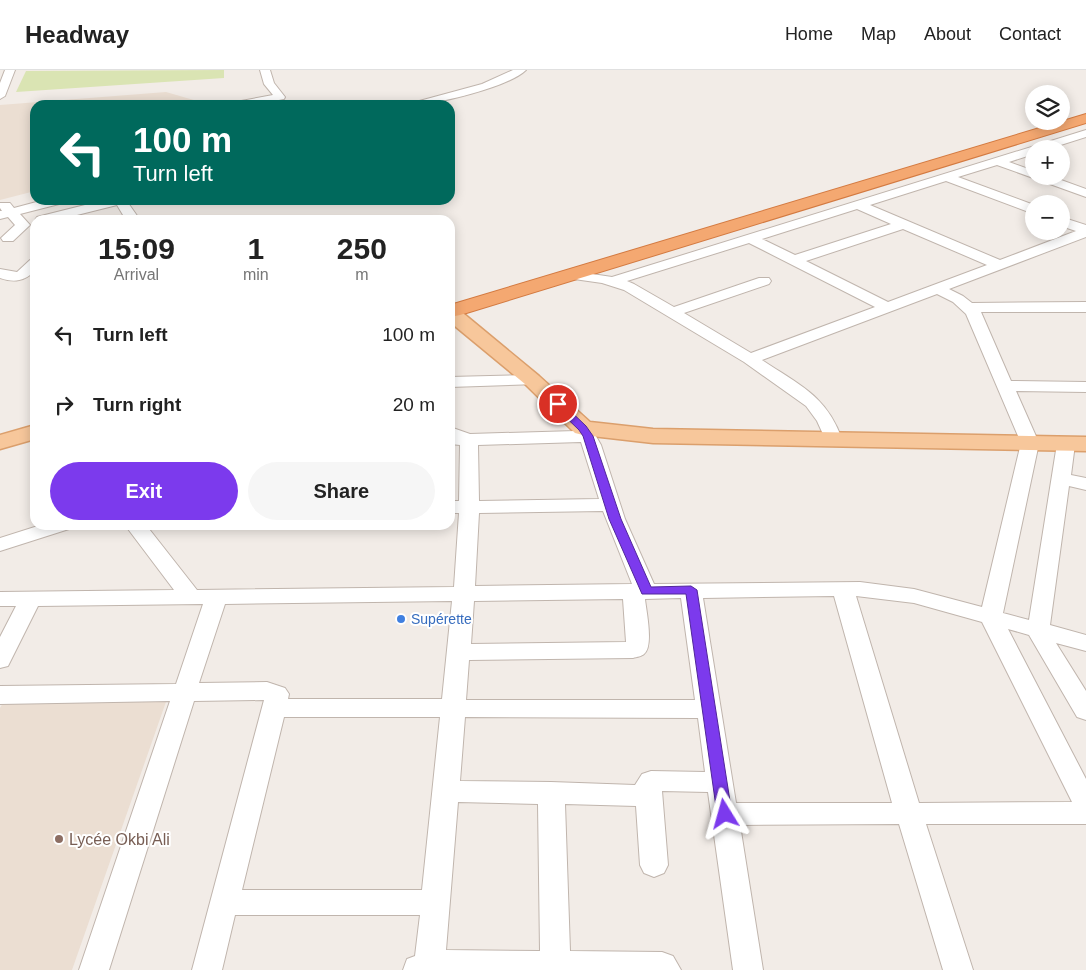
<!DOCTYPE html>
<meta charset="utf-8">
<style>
:root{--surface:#fff;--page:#f6f6f6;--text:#222;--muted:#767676;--line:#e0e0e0;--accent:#7c3aed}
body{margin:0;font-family:Arial,sans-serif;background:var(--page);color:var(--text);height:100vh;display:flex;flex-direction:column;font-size:19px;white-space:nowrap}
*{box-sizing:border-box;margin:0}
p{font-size:16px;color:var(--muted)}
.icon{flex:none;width:28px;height:28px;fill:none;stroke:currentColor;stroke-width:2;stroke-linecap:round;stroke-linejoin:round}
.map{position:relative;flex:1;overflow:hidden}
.details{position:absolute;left:30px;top:145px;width:425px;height:315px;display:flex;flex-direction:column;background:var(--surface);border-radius:15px;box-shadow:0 2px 12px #0003}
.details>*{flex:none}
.hud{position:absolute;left:30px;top:30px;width:425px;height:105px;border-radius:15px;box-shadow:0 2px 12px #0003;background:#00695c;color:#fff;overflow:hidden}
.fabs{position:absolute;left:1025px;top:15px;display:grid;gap:10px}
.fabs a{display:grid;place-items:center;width:45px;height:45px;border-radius:50%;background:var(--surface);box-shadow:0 2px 12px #0003;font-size:25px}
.pin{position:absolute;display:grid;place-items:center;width:42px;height:42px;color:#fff;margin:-21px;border:2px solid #fff;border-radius:50%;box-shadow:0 1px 5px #0007}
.me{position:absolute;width:55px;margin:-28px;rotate:352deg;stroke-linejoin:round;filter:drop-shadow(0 0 4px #0008)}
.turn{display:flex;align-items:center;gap:18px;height:105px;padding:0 20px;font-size:22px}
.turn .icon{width:65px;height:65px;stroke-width:2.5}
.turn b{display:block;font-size:35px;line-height:42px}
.eta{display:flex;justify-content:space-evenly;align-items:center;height:85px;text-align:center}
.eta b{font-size:30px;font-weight:800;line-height:35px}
.action{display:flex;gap:10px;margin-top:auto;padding:10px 20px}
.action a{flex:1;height:58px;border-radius:30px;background:var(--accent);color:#fff;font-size:20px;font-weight:800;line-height:58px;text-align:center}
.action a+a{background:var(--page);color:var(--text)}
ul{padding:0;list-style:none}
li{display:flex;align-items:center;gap:15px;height:70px;padding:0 20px}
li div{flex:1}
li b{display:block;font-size:19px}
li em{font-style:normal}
header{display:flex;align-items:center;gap:30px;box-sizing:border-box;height:70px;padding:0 25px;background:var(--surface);border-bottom:1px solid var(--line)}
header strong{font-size:24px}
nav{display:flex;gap:28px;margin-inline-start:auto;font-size:18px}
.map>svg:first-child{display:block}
.education{fill:#ebded2}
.green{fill:#dae4b3}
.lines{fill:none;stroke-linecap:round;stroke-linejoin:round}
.minor-casing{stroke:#c0b5ad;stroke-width:2}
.major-casing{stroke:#db9f6c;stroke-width:3}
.highway-casing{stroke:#d37a41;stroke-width:2}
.minor{fill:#fff;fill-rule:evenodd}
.major{fill:#f7c79b;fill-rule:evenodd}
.highway{fill:#f4a871;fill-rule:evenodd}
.route{fill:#7c3aed;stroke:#51269a}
.shop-dot{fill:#3f7fe0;stroke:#fff;stroke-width:2}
.education-dot{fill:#8d6e63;stroke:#fff;stroke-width:2}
.labels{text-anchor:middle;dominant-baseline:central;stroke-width:4;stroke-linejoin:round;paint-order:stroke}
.shop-label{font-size:14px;fill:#366cbe;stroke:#fff;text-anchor:start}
.near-education-label{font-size:16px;fill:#785e54;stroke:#fff;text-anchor:start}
</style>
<header>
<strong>Headway</strong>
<nav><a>Home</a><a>Map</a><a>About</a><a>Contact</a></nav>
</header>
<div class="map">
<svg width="1086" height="900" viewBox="0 0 1086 900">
<rect width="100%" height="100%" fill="#f2ece7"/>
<!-- education -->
<path class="education" d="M 166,22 L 211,35 L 35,35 L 35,121 L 0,130 L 0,35 Z
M 167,629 L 72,900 L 0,900 L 0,638 L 4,631 Z"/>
<!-- green -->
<path class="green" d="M 224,0 L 224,8 L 16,22 L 26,1 Z"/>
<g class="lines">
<!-- minor casing -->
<g class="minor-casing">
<path id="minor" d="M 5,0 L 15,0 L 5,26 L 0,29 L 0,13 Z
M 260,0 L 270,0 L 274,13 L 285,27 L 284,29 L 253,35 L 231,35 L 236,32 L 273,25 L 264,14 Z
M 513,0 L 526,0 C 509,17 435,35 411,35 L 412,33 L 482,14 Z
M 1086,60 L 1086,67 L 1048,79 L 1034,79 L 1034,84 L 1009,92 L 1034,101 L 1034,106 L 1050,106 L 1086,119 L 1086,127 L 997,95 L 958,107 L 1034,135 L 1034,144 L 946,111 L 870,135 L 1000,190 L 1076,161 L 1061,156 L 1061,147 L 1086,155 L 1086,167 L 949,219 L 963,226 L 972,233 L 1086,232 L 1086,242 L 981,242 L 1011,311 L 1086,312 L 1086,322 L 1016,321 L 1039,373 L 1003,543 L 1029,550 L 1057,374 L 1060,370 L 1066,369 L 1072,370 L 1075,374 L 1071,405 L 1086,408 L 1086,420 L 1069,416 L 1050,555 L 1086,565 L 1086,581 L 1056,573 L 1086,621 L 1086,650 L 1077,647 L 1029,565 L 1008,559 L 1086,709 L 1086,754 L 926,754 L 973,900 L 943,900 L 899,754 L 740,755 L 763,900 L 733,900 L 708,722 L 662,721 L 668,795 L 664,803 L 654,807 L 644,803 L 640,795 L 636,736 L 565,734 L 570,881 L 662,882 L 673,886 L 681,900 L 403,900 L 407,889 L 415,886 L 420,845 L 235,845 L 222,900 L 192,900 L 264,630 L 194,631 L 109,900 L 79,900 L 170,631 L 0,634 L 0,616 L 176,614 L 203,534 L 38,536 L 8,596 L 0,598 L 0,567 L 16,536 L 0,536 L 0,522 L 174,520 L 125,455 L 146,455 L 197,520 L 454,517 L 459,443 L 450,443 L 450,431 L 459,431 L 460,375 L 450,374 L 450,357 L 470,364 L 576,361 L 574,358 L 577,354 L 583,353 L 589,354 L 601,375 L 625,449 L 654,514 L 860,512 L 914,519 L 982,537 L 1021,373 L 966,244 L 953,232 L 937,224 L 762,290 C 799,315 826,325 842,369 L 839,373 L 833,374 L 827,373 L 817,351 L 806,336 L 744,292 L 624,220 L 602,213 L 567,208 L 565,205 L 567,202 L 572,201 L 612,207 ZM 857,139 L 891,154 L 795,185 L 762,169 ZM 903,159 L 987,195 L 888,232 L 806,191 ZM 749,173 L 875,237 L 751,283 L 684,243 L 769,214 L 771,211 L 769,208 L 759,208 L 674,237 L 634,214 L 627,211 ZM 581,372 L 599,429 L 479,431 L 478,375 ZM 603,441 L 632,514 L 475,516 L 479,443 ZM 834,526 L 892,733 L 736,733 L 703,528 ZM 856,526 L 914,533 L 982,552 L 1072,732 L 919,733 ZM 681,528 L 695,630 L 466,630 L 469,590 L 633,588 C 637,587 642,586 644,584 C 654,576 646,540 645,529 ZM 623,529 L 626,572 L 471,574 L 474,531 ZM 452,531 L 442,629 L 288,629 L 289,624 L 285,618 L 267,612 L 199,613 L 225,534 ZM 284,647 L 440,647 L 422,820 L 242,820 ZM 465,647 L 698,648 L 705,702 L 651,701 L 642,704 L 635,715 L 551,712 L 460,711 ZM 458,732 L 538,734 L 540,881 L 446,880 Z
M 44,130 L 65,130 L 63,133 L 20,144 L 30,155 L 13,171 L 3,171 L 1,168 L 15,155 L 8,147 L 0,149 L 0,141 L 2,141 L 0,138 L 0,133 L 10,133 L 14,138 Z
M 105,130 L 126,130 L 140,150 L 126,150 L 117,135 L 57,150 L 35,150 L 37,147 Z
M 35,189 L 35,201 C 24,211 15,213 0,208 L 0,199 L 17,202 L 30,190 Z
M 532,305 L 538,306 L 540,310 L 538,314 L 450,317 L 450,307 Z
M 41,455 L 72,455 L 69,459 L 0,481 L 0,468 Z"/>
</g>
<!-- major casing -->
<g class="major-casing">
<path id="major" d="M 450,238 L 458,239 L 539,306 L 590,352 L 653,359 L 1086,367 L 1086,381 L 653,373 L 583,365 L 575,363 L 525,314 L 450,252 Z
M 35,355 L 35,369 L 0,379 L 0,365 Z"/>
</g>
<!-- highway casing -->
<g class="highway-casing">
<path id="highway" d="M 1086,44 L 1086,53 L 460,245 L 450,247 L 450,235 Z"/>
</g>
<!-- minor -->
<use href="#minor" class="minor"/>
<!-- major -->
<use href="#major" class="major"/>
<!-- highway -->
<use href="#highway" class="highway"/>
</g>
<!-- route -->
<path class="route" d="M 558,331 L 561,332 L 586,356 L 593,366 L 621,449 L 651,517 L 691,516 L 697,520 L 732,744 L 730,749 L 725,751 L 719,749 L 717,744 L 686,524 L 642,524 L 609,449 L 583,366 L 579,360 L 554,336 L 554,332 Z"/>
<!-- markers -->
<circle class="shop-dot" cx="401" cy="549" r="5"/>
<circle class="education-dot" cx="59" cy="769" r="5"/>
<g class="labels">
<!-- shop labels -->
<g class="shop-label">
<text x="411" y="549">Supérette</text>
</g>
<!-- near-education labels -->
<g class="near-education-label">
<text x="69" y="769">Lycée Okbi Ali</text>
</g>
</g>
</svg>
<div class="fabs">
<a><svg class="icon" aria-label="layers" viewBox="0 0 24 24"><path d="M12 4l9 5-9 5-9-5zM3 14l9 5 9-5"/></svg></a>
<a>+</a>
<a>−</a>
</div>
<div class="pin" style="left:558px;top:334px;background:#d93025"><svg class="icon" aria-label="arrive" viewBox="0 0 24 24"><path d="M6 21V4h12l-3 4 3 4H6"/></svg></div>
<svg class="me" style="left:725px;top:744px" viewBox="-20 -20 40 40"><path d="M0-17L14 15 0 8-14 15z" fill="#7c3aed" stroke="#fff" stroke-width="4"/></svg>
<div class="hud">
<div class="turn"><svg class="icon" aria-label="left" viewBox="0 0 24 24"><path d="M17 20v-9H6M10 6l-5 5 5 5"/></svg><div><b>100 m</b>Turn left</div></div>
</div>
<section class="details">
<div class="eta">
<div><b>15:09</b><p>Arrival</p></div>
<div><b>1</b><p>min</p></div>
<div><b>250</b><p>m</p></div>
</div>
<ul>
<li><svg class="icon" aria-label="left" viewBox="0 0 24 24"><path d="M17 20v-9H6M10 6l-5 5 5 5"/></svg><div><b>Turn left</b></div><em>100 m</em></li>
<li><svg class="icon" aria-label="right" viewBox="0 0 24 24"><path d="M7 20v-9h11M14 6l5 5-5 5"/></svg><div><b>Turn right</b></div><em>20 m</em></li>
</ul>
<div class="action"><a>Exit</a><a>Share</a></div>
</section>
</div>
